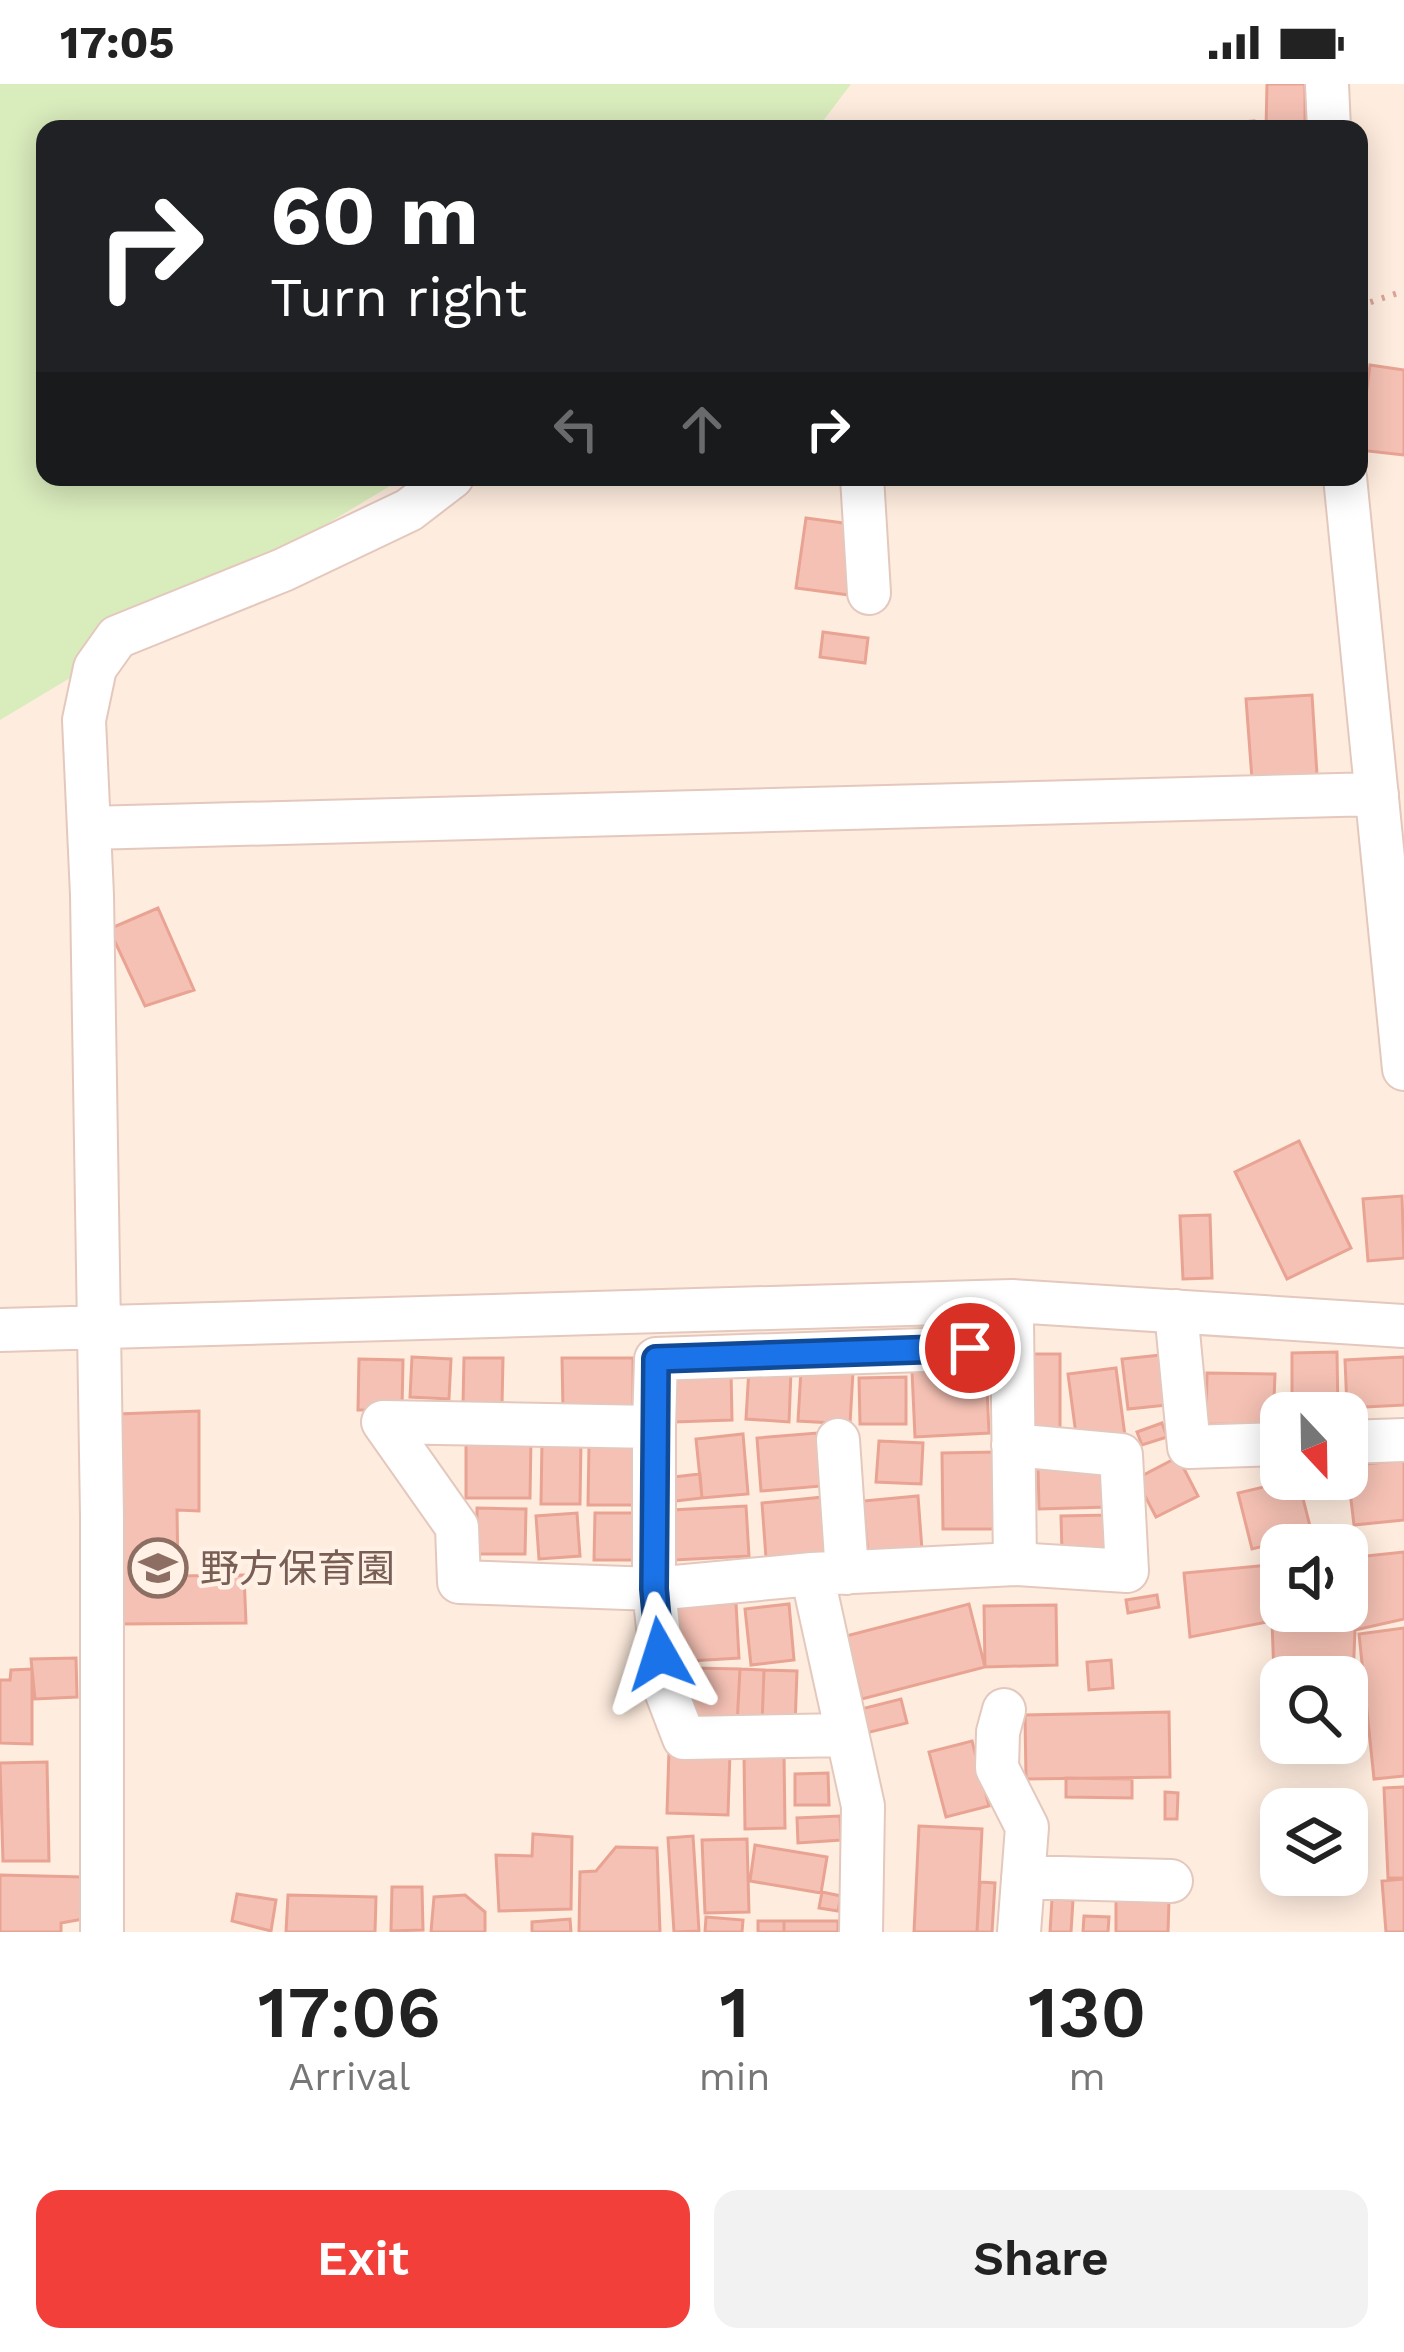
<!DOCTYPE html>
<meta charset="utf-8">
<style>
:root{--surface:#fff;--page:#f2f2f2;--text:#222;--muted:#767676;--accent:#f23f3a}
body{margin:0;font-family:"Work Sans","Noto Sans JP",sans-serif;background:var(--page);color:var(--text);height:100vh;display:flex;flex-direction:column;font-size:45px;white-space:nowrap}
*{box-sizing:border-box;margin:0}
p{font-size:39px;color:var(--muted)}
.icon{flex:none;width:66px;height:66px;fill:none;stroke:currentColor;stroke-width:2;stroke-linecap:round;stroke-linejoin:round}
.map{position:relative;height:1848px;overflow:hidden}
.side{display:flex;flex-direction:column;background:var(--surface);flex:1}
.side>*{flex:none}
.banner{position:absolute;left:36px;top:36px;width:1332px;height:366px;border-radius:24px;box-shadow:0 6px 30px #0003;background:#202124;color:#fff;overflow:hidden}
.needle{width:78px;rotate:158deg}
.controls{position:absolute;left:1260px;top:1308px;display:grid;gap:24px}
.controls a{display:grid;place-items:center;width:108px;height:108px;border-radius:24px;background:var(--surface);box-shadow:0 6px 30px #0003;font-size:60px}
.pin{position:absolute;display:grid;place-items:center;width:102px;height:102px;color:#fff;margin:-51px;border:6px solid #fff;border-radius:50%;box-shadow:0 3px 12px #0007}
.me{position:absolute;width:132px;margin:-66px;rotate:354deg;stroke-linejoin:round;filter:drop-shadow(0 0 9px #0008)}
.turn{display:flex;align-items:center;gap:42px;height:252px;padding:0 36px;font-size:54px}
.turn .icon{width:156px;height:156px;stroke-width:2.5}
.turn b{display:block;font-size:84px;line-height:102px}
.lanes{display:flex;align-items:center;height:114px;padding:0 36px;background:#0003;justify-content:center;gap:60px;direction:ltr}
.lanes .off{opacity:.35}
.eta{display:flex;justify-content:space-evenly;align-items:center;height:204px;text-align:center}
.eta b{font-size:72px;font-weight:600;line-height:84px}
.button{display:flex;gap:24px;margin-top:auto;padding:24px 36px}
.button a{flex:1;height:138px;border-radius:24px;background:var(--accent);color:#fff;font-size:48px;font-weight:600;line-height:138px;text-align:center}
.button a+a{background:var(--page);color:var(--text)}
.status{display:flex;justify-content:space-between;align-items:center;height:84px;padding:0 60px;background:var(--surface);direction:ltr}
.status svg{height:33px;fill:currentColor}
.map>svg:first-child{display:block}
.green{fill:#d9ecbc}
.building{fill:#f5c1b4;stroke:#e9a393;stroke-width:3}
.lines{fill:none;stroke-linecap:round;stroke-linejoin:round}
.minor-casing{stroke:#e4c8bd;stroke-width:46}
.path{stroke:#daa598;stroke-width:6;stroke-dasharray:3 9;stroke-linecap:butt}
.minor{stroke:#fff;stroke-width:42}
.route-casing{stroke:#114b97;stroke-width:30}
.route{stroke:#1a73e8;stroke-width:21}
.labels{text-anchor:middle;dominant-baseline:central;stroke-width:9;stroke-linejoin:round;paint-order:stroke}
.education-label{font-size:39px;fill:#785e54;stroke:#fff1e6;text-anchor:start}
</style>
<div class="status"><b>17:05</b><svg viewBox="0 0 49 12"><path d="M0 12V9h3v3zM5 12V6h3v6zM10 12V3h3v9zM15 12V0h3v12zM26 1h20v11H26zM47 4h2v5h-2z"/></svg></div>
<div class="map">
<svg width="1404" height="1848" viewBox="0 0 1404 1848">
<rect width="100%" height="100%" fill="#feecde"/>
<!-- green -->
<path class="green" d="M 0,0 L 851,0 L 817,45 L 45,45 L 45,393 L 405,393 L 0,636 Z"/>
<!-- building -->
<path class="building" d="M 1267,0 L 1305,0 L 1305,45 L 1266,45 Z
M 1254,37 L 1255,45 L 1214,45 L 1213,41 Z
M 1370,281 L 1404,286 L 1404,371 L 1359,366 Z
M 806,434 L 859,441 L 849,511 L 796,504 Z
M 823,548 L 868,554 L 865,579 L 820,573 Z
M 1312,611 L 1317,691 L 1252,695 L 1246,615 Z
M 158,824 L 194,906 L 145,922 L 109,845 Z
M 1299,1057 L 1351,1164 L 1287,1195 L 1235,1088 Z
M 1402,1112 L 1404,1174 L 1368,1177 L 1363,1115 Z
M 1210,1131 L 1212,1194 L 1183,1195 L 1180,1132 Z
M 1337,1268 L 1338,1329 L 1292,1329 L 1292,1269 Z
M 1027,1270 L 1060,1270 L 1060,1349 L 1026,1349 Z
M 1171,1270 L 1177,1320 L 1128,1325 L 1122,1275 Z
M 412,1273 L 451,1275 L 449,1315 L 410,1313 Z
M 1404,1273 L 1404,1321 L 1347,1324 L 1345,1276 Z
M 464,1274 L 503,1274 L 502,1321 L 463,1320 Z
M 562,1274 L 633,1274 L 633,1325 L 563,1325 Z
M 359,1275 L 403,1276 L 402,1326 L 358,1326 Z
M 986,1283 L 989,1349 L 915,1353 L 912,1287 Z
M 749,1284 L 791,1287 L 789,1338 L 746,1335 Z
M 1116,1284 L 1125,1352 L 1077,1358 L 1068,1290 Z
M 801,1286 L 853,1288 L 850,1340 L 798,1337 Z
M 731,1288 L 732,1336 L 674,1338 L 672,1291 Z
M 1207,1289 L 1275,1290 L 1273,1341 L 1206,1340 Z
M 906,1293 L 906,1340 L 860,1340 L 859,1294 Z
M 199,1327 L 199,1427 L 177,1426 L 178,1492 L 244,1491 L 246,1539 L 123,1540 L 118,1330 Z
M 1162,1339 L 1167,1353 L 1142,1361 L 1137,1348 Z
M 817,1349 L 822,1402 L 761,1407 L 757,1354 Z
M 743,1350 L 748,1410 L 702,1414 L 696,1355 Z
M 466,1353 L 531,1353 L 530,1414 L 466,1414 Z
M 542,1357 L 581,1357 L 580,1420 L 541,1420 Z
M 879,1357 L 923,1359 L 921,1400 L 876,1398 Z
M 589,1361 L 638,1361 L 638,1421 L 588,1421 Z
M 997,1368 L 998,1445 L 943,1445 L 942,1369 Z
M 1178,1373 L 1198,1412 L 1156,1433 L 1136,1395 Z
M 1404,1376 L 1404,1436 L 1354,1441 L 1347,1382 Z
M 1107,1382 L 1108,1423 L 1039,1425 L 1038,1384 Z
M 700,1390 L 702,1414 L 675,1417 L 673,1393 Z
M 1298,1395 L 1312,1450 L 1252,1465 L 1238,1409 Z
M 918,1412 L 922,1466 L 868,1471 L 863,1417 Z
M 824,1413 L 829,1469 L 766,1474 L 762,1419 Z
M 746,1422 L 749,1472 L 675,1476 L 672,1426 Z
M 477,1424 L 526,1425 L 525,1470 L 477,1470 Z
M 577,1429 L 580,1472 L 539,1475 L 536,1432 Z
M 595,1429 L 633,1429 L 633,1476 L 594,1476 Z
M 1110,1431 L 1111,1467 L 1062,1468 L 1061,1432 Z
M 1404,1468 L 1404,1535 L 1355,1546 L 1350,1668 L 1306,1669 L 1307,1659 L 1347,1659 L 1347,1593 L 1281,1593 L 1281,1619 L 1275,1619 L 1272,1537 L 1190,1553 L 1184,1489 L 1281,1480 L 1281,1527 L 1347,1527 L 1347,1474 Z
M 1157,1511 L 1159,1523 L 1128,1529 L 1126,1516 Z
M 736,1519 L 739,1574 L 674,1578 L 672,1523 Z
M 789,1520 L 794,1576 L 751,1581 L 745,1525 Z
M 969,1520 L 985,1583 L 862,1615 L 846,1552 Z
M 1056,1521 L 1057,1581 L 985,1583 L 984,1522 Z
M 1404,1544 L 1404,1692 L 1374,1695 L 1359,1550 Z
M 76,1574 L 77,1613 L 35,1615 L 31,1575 Z
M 1111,1576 L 1113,1604 L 1089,1606 L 1087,1578 Z
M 691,1584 L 740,1585 L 737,1641 L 689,1639 Z
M 32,1585 L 32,1660 L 0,1659 L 0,1596 L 10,1596 L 11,1586 Z
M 740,1585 L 764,1586 L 762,1641 L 737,1641 Z
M 764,1586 L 797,1587 L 795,1642 L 762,1641 Z
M 901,1615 L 907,1639 L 866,1649 L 861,1625 Z
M 1169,1628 L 1170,1693 L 1026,1695 L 1025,1631 Z
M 972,1657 L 989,1722 L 946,1733 L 929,1668 Z
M 669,1666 L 730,1668 L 728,1731 L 667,1729 Z
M 744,1671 L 784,1671 L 785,1744 L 745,1745 Z
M 47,1678 L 49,1777 L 3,1777 L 0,1679 Z
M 828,1689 L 829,1721 L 795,1721 L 795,1690 Z
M 1066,1694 L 1132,1695 L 1132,1714 L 1066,1713 Z
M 1404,1703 L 1404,1794 L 1388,1794 L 1384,1704 Z
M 1165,1708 L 1178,1709 L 1177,1735 L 1165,1735 Z
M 840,1732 L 841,1756 L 798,1759 L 797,1734 Z
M 919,1742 L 982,1745 L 977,1848 L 914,1848 Z
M 533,1750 L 572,1753 L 571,1825 L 499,1827 L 496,1771 L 532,1772 Z
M 693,1752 L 699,1847 L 674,1848 L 668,1754 Z
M 747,1755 L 749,1828 L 705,1829 L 702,1756 Z
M 755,1761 L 827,1773 L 821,1809 L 750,1797 Z
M 616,1763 L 657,1764 L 660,1848 L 579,1848 L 580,1788 L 596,1787 Z
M 0,1791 L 82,1793 L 83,1835 L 61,1839 L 61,1848 L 0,1848 Z
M 1404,1795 L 1404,1848 L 1386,1848 L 1382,1797 Z
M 980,1798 L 995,1799 L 992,1848 L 977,1848 Z
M 392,1803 L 422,1803 L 423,1846 L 391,1847 Z
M 822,1808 L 841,1812 L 838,1827 L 819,1824 Z
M 237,1810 L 276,1816 L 271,1847 L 232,1837 Z
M 288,1811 L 376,1813 L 375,1848 L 286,1848 Z
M 465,1811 L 485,1828 L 485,1848 L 431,1848 L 434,1813 Z
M 1052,1815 L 1073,1816 L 1071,1848 L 1050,1848 Z
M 1116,1815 L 1169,1816 L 1168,1848 L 1116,1848 Z
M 1084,1832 L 1109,1833 L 1108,1848 L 1083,1848 Z
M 706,1833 L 743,1836 L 742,1848 L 705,1848 Z
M 570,1835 L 571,1848 L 532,1848 L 532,1838 Z
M 758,1837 L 784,1837 L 784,1848 L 758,1848 Z
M 784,1837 L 838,1837 L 838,1848 L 784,1848 Z"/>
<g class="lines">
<!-- minor casing -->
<g class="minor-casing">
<path id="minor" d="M 1327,0 L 1329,45
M 862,393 L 869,509
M 1345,393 L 1404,985
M 89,744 L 1377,710
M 1176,1227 L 1189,1363 L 1281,1360
M 0,1246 L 1012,1217 L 1404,1242
M 654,1343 L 654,1505 L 664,1602 L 684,1654 L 847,1651
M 838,1356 L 847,1489
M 1347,1358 L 1404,1356
M 1013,1361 L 1121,1371 L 1127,1487 L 1015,1480
M 812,1490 L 654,1505 L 459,1498 L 457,1443 L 383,1338 L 654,1343 L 656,1275 L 1012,1263
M 1004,1626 L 998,1648 L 997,1684 L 1027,1743 L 1019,1848
M 1023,1793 L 1171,1797
M 102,1848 L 102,1432 L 92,811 L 84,636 L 95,584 L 117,553 L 283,486 L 409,426 L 452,393
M 861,1848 L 863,1722 L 812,1490 L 1015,1480 L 1012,1236"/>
</g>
<!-- path -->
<path class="path" d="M 1359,222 L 1404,207"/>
<!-- minor -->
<use href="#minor" class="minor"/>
</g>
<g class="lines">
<!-- route casing -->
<g class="route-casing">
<path id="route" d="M 660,1570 L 654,1505 L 656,1275 L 970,1264"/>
</g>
<!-- route -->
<use href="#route" class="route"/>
</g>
<!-- icons -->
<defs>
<g id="school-ring" transform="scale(3)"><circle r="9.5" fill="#fff1e6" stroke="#8d6e63" stroke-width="1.5"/><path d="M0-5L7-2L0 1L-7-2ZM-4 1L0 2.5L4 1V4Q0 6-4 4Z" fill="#8d6e63"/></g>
</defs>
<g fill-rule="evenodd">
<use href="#school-ring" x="158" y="1484"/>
</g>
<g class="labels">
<!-- education labels -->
<g class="education-label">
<text x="200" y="1484">野方保育園</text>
</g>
</g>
</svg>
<div class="controls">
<a><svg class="needle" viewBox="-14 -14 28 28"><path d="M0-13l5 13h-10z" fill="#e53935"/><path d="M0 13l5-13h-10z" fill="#767676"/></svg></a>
<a><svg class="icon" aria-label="sound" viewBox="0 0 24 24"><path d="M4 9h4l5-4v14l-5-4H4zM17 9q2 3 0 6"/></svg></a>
<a><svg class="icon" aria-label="search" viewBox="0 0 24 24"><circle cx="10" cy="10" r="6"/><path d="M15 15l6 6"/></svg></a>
<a><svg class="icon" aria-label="layers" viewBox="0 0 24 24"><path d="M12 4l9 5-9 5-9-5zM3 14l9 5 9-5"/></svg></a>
</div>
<div class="pin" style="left:970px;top:1264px;background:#d93025"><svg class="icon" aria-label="arrive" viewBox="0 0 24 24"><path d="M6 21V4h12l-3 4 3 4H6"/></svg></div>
<svg class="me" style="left:660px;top:1570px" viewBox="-20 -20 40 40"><path d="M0-17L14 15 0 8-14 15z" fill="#1a73e8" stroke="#fff" stroke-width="4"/></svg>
<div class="banner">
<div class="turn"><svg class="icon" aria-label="right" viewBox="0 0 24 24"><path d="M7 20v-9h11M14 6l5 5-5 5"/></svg><div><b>60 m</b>Turn right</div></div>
<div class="lanes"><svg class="icon off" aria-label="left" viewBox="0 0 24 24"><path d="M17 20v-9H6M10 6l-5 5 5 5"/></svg><svg class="icon off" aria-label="ahead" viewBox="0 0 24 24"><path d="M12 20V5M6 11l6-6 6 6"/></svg><svg class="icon" aria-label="right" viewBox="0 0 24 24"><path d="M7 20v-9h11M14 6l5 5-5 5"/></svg></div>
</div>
</div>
<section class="side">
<div class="eta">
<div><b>17:06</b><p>Arrival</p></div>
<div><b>1</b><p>min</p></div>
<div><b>130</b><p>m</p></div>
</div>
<div class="button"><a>Exit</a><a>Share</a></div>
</section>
